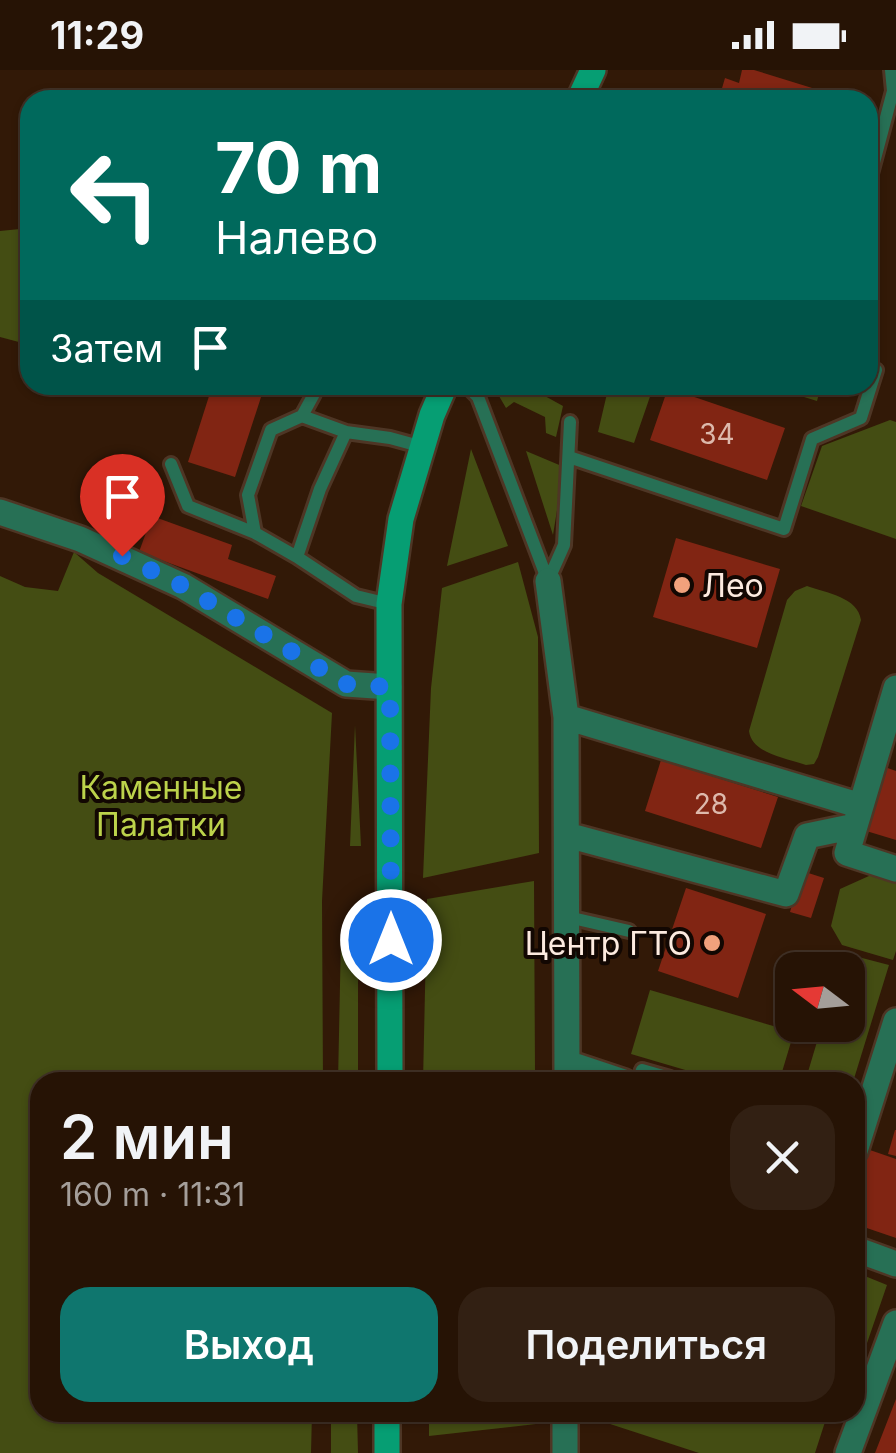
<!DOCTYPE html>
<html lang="ru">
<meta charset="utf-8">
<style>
:root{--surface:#261305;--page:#322013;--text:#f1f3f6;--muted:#a49e9a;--line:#423227;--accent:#0f766e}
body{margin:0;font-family:Inter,sans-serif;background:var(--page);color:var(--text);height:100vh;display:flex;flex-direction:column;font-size:38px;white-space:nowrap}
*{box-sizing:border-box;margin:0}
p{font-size:32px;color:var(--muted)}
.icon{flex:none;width:55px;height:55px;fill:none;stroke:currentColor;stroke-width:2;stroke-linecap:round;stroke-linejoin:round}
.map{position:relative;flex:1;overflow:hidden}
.details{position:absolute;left:30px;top:1002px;width:835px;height:350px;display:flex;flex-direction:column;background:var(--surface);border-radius:30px;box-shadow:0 2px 8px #0004,0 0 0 2px var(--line)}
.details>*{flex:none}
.guide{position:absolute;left:20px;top:20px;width:858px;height:305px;border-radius:30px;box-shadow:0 2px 8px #0004,0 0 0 2px var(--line);background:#00695c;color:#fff;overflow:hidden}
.needle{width:65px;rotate:286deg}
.controls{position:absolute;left:775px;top:882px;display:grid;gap:20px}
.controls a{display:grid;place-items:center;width:90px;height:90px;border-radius:20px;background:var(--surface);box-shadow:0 2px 8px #0004,0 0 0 2px var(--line);font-size:50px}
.pin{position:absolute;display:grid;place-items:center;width:85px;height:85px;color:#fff;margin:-102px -42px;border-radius:50% 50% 50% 0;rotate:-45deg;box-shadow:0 0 10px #0007}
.pin .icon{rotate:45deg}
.me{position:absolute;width:110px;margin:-55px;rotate:0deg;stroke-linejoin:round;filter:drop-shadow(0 0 8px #0008)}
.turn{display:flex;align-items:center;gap:35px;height:210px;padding:0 30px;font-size:45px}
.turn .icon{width:130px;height:130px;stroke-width:2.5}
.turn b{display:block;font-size:70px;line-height:85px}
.then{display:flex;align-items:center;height:95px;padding:0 30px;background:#0003;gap:20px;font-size:38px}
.round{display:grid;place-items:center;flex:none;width:105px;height:105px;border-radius:30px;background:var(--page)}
.head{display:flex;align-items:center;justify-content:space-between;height:170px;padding:0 30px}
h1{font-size:60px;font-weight:600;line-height:75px}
.primary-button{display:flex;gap:20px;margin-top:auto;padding:20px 30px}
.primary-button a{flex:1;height:115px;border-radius:30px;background:var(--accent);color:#fff;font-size:40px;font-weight:600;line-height:115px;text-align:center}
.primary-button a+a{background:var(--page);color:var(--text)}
.status{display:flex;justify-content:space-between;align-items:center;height:70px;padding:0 50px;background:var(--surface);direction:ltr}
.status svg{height:28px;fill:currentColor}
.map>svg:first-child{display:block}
.green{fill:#444d13}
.building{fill:#812513}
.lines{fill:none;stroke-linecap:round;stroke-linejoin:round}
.lane-casing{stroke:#4e3625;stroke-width:18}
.street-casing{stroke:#4e3625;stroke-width:30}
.secondary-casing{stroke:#4e3625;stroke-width:30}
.lane{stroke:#277055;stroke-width:12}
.street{stroke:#277055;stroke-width:25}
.secondary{stroke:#069e73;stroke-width:25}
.route{stroke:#1a73e8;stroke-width:18;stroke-dasharray:0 32.4}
.poi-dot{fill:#f1a17c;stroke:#120702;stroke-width:4}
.labels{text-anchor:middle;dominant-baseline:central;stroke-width:8;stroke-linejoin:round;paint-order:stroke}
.number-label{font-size:28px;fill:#ddb9ac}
.poi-label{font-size:32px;fill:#fceadf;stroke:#120702;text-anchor:start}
.park-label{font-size:32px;fill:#bcd24b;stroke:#120702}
</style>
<div class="status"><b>11:29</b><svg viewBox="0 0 49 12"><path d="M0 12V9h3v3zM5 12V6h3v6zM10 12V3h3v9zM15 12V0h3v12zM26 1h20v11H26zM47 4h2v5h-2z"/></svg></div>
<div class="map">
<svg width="896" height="1383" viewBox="0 0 896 1383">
<rect width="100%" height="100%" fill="#321907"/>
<!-- green -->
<path class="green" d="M 30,158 L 30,275 L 0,267 L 0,161 Z
M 497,315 L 525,315 L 563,336 L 556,367 L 546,363 L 545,347 L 514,332 L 506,338 L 499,326 Z
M 609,315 L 654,315 L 634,373 L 598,362 Z
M 765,315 L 818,315 L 821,316 L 817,331 Z
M 890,350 L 896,352 L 896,469 L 801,436 L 822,376 Z
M 471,379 L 508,476 L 447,496 Z
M 526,381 L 564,397 L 553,465 Z
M 74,482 L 98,503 L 332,643 L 322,831 L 323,1012 L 40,1012 L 40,1342 L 312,1343 L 311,1383 L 0,1383 L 0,506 L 25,517 L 58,521 Z
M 518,492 L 538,567 L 539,783 L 423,808 L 431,618 L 442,518 Z
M 807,516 C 826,523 858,527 861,550 L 818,687 L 814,694 L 806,695 C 786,688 752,684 749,661 L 787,530 L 795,521 Z
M 355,655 L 361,776 L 350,776 Z
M 880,801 L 896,805 L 896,881 L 893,890 L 842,875 L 831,856 L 840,819 Z
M 534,811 L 535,1002 L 474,1012 L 423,1012 L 427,829 Z
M 341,866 L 358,872 L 358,1012 L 338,1012 Z
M 843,883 L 889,895 L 853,1012 L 805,1012 L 822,955 L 848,955 L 848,900 L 838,900 Z
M 650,920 L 794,962 L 779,1012 L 726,1012 L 631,984 Z
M 855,1202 L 887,1215 L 855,1308 Z
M 611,1342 L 796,1342 L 825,1352 L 815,1383 L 699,1383 L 607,1353 Z
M 331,1343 L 357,1343 L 358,1383 L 331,1383 Z
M 429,1343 L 537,1343 L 536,1354 L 429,1366 Z"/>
<!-- building -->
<path class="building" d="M 742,0 L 754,0 L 851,30 L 699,30 L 702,20 L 720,25 L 725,8 L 739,13 Z
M 868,34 L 877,37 L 868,65 Z
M 228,315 L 243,315 L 263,321 L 235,407 L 188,392 L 210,323 L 224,327 Z
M 668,318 L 785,358 L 767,410 L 650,370 Z
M 152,446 L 232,475 L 228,489 L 276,506 L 268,529 L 139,482 Z
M 676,468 L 780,499 L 757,578 L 653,547 Z
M 661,690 L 778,727 L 761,778 L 645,741 Z
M 882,696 L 896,701 L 896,770 L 863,760 Z
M 802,801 L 824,808 L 811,848 L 790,842 Z
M 686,818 L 766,844 L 738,928 L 658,901 Z
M 895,1060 L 896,1060 L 896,1086 L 888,1084 Z
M 867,1079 L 896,1089 L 896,1168 L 855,1154 L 855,1115 Z
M 896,1329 L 896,1383 L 875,1383 Z"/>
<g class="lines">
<!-- lane casing -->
<g class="lane-casing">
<path id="lane" d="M 868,115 L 893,21 L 891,0
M 466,315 L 478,327 L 548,511
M 314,324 L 302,346 L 346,362 L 390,368 L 423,377
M 346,362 L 320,419 L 297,487 L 356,526 L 389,534
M 569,387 L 784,459 L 812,369 L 861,348 L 876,300
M 171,394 L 188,436 L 255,463 L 297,487
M 255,463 L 248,425 L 271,360 L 302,346
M 548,511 L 564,475 L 570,352
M 568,847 L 629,861
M 638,1012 L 642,1000 L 670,1008"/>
</g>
<!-- street casing -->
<g class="street-casing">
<path id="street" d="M 0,442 L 80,469 L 183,516 L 346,614 L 389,617
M 548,511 L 566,647 L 567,1012
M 566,647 L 861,736 L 847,783 L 896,799
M 861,736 L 896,618
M 567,765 L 786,824 L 807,766 L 855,756
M 567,993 L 624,1012
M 855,1081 L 896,951
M 855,1179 L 896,1194
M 565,1383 L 565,1342
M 848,1383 L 896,1253"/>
</g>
<!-- secondary casing -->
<g class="secondary-casing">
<path id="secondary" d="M 579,30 L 593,0
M 390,1012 L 389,534 L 401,449 L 432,345 L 445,315
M 387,1383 L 387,1342"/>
</g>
<!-- lane -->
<use href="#lane" class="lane"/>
<!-- street -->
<use href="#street" class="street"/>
<!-- secondary -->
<use href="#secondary" class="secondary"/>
</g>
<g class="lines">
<!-- route -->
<path class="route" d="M 122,486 L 183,516 L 346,614 L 390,617 L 391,870"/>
</g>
<!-- markers -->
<g class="poi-dot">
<circle cx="682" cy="515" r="10"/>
<circle cx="712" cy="873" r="10"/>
</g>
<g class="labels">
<!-- number labels -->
<g class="number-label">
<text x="717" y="364">34</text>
<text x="711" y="734">28</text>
</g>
<!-- poi labels -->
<g class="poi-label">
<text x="702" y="515">Лео</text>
<text x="692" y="873" text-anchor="end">Центр ГТО</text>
</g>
<!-- park labels -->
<g class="park-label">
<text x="161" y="717">Каменные<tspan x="161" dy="37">Палатки</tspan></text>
</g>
</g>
</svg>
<div class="controls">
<a><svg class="needle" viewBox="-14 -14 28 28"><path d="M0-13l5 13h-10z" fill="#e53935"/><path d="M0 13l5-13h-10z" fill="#a49e9a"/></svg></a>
</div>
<div class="pin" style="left:122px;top:486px;background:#d93025"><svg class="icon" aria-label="arrive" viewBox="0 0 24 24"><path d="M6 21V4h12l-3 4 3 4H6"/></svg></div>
<svg class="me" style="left:391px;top:870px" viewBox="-20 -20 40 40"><circle r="17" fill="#1a73e8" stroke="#fff" stroke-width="3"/><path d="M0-11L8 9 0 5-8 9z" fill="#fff"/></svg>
<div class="guide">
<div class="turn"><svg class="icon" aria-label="left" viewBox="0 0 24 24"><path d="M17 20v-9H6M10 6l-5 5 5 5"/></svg><div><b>70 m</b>Налево</div></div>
<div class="then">Затем<svg class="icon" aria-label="arrive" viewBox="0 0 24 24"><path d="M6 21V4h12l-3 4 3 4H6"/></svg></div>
</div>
<section class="details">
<div class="head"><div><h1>2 мин</h1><p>160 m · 11:31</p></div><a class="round"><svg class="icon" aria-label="close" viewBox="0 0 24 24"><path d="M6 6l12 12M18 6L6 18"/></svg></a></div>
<div class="primary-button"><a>Выход</a><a>Поделиться</a></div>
</section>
</div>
